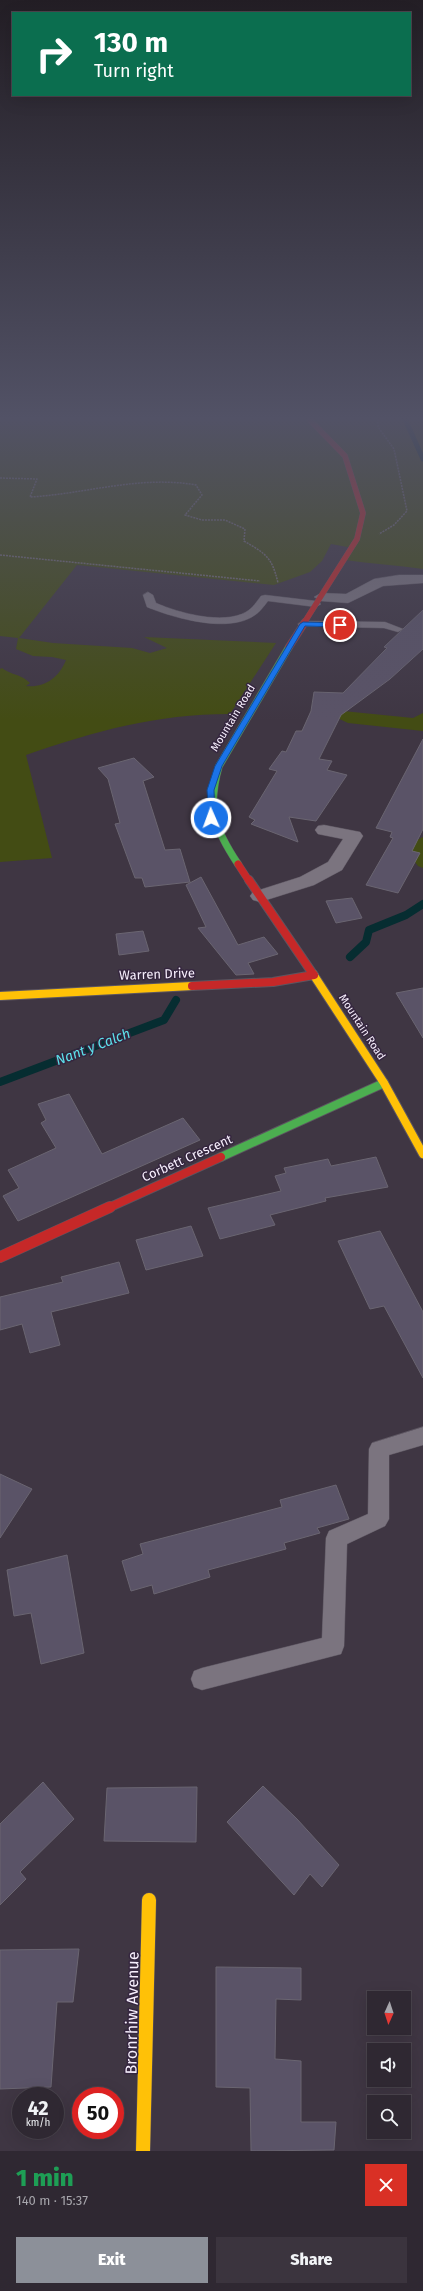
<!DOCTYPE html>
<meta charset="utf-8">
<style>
:root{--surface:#2f2832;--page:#3b343e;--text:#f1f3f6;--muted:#a7a6ac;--line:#4a444d;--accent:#8c9099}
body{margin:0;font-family:"Fira Sans",sans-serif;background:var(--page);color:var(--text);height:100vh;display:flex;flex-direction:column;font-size:15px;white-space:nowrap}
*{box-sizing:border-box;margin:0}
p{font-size:13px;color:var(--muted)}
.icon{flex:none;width:22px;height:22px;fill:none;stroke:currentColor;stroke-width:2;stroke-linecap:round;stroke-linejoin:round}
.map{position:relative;height:2151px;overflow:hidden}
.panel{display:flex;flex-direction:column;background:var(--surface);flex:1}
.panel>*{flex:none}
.top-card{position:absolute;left:12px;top:12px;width:399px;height:84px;border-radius:0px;box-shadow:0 4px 16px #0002,0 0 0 1px var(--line);background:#0b6e4f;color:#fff;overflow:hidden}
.needle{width:26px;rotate:183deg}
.fabs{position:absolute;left:367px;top:1991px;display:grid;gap:8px}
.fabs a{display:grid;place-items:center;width:44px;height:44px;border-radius:0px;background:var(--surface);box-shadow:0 4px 16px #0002,0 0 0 1px var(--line);font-size:20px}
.speed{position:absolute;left:12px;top:2087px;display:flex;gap:8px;font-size:20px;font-weight:700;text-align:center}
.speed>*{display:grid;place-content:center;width:52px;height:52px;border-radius:50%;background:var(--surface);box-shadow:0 4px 16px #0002,0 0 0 1px var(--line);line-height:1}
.speed small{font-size:10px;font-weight:400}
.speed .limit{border:6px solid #d22;background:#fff;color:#111}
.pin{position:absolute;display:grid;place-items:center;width:34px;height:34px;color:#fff;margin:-17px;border:2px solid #fff;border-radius:50%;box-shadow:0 1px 4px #0007}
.me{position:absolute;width:44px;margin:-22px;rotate:358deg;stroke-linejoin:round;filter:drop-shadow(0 0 3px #0008)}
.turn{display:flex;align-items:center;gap:14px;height:84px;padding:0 16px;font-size:18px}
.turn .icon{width:52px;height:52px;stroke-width:2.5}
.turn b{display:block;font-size:28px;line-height:34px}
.round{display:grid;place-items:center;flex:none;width:42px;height:42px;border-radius:0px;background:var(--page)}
.summary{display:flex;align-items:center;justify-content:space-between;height:68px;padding:0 16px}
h1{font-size:24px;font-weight:800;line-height:30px;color:#1e9e55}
.primary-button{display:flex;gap:8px;margin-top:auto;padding:8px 16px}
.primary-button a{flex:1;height:46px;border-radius:0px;background:var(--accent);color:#fff;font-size:16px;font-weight:800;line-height:46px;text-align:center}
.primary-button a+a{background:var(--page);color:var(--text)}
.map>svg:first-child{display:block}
.green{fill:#434c14}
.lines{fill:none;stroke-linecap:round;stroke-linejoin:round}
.stream-far1{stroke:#062d31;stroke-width:5}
.stream{stroke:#062d31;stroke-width:8}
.building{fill:#5a5367;stroke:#6a6571}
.lane-casing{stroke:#5c5560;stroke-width:1}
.street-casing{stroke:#5c5560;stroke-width:1}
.fast-far1-casing{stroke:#5c5560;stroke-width:8}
.fast-casing{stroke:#5c5560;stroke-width:10}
.slow-far1-casing{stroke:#5c5560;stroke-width:10}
.slow-casing{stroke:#5c5560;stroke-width:15}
.jam-far3-casing{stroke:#5c5560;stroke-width:6}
.jam-far2-casing{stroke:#5c5560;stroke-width:8}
.jam-far1-casing{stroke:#5c5560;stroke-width:10}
.jam-casing{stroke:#5c5560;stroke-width:12}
.path{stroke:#736c77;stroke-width:1.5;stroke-dasharray:2 1;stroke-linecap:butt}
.lane{fill:#7b747f;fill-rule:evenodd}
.street{fill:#7b747f;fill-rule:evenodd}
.fast-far1{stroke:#4caf50;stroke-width:7}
.fast{stroke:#4caf50;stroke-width:8}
.slow-far1{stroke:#ffc107;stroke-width:8}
.slow{stroke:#ffc107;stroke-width:14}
.jam-far3{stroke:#c62828;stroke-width:5.5}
.jam-far2{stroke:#c62828;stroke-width:7}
.jam-far1{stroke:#c62828;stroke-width:8}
.jam{stroke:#c62828;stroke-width:11}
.route{fill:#1a73e8;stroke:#114b97}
.labels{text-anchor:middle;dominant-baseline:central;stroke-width:3;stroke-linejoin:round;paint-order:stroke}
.far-street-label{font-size:11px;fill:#f7effd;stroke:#35263f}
.street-label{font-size:13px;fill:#f7effd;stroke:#35263f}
.water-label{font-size:14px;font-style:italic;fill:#5ce1eb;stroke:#35263f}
.near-street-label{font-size:16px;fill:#f7effd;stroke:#35263f}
</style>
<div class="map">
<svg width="423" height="2151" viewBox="0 0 423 2151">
<rect width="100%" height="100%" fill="#3f3643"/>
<!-- green -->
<path class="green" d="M 0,419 L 423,419 L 423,569 C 397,565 371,564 345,560 L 353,548 L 331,544 L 322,561 L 310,572 L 274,585 L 77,565 L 19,638 L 53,643 L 132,648 L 150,653 L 167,648 L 144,637 L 276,643 L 230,714 C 156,714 96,731 26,755 L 52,858 L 0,862 L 0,669 L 2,668 C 13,676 19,673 30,683 L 26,686 C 44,688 59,678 66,660 L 52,657 L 33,656 L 16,649 L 18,638 L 0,636 Z
M 333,710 L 413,718 L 423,713 L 423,731 L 348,723 L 329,714 Z
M 423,837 L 423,868 L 418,866 L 409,854 L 413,842 Z"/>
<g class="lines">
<!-- stream-far1 -->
<path class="stream-far1" d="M 405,419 L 423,459"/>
<!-- stream -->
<path class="stream" d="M 350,957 L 366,942 L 369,930 L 406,915 L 423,904
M 0,1082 L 164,1020 L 176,1000"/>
</g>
<!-- building -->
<path class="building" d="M 423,610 L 423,649 L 390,679 L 341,715 L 319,759 L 332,761 L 327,770 L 347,775 L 316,821 L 289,817 L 298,842 L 251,824 L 255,820 L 249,817 L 277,771 L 269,769 L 282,751 L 286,752 L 296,731 L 302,731 L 311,711 L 314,692 L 343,693 L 387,648 L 384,647 Z
M 423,739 L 423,829 L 412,851 L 420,853 L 398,893 L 366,885 L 393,838 L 390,837 L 392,832 L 376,828 Z
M 134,758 L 154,777 L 143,781 L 165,850 L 180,849 L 190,882 L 145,887 L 142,878 L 135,878 L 115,824 L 120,823 L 108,779 L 98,768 Z
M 201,877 L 238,945 L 264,937 L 278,954 L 248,963 L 254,974 L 236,975 L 198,928 L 206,927 L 186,885 Z
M 352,898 L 362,918 L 336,923 L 326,901 Z
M 143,931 L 149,951 L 119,955 L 116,934 Z
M 423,988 L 423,1038 L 396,993 Z
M 69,1094 L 102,1154 L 183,1118 L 200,1140 L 18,1221 L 3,1196 L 19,1188 L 8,1170 L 56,1148 L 41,1123 L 46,1120 L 38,1104 Z
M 376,1157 L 388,1187 L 325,1198 L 326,1201 L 270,1215 L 275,1225 L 220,1239 L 208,1208 L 281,1191 L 275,1176 L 286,1173 L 284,1168 L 328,1159 L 331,1166 Z
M 191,1226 L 203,1256 L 146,1270 L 136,1240 Z
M 380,1231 L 423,1312 L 423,1378 L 384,1306 L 370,1309 L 338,1241 Z
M 119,1262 L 129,1293 L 51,1312 L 60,1345 L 30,1353 L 22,1324 L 0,1330 L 0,1297 L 63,1282 L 61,1277 Z
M 0,1474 L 32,1489 L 0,1538 Z
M 336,1485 L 349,1519 L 317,1528 L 320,1533 L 284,1543 L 286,1549 L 208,1570 L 210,1577 L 154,1594 L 152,1585 L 131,1591 L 122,1561 L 143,1554 L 140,1544 L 282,1507 L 280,1500 Z
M 67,1555 L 84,1653 L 41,1664 L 31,1613 L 14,1616 L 7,1570 Z
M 43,1782 L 74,1819 L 20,1872 L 26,1879 L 0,1905 L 0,1824 Z
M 263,1786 L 297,1819 L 339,1865 L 322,1887 L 310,1874 L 294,1895 L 227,1822 Z
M 197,1787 L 196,1842 L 104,1841 L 107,1788 Z
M 79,1949 L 73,2002 L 57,2002 L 51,2087 L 0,2089 L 0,1950 Z
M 216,1967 L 301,1968 L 301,2000 L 276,1999 L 275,2059 L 301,2061 L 301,2122 L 336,2122 L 334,2150 L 251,2151 L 250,2088 L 216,2087 Z"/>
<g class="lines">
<!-- lane casing -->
<g class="lane-casing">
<path id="lane" d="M 148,592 L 153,595 L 156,603 C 179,613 223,625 246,612 C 253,608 257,601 261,596 L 265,595 L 316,601 L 321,604 L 316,607 L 268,601 C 264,606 260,612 255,615 C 229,634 174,618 147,607 L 143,595 Z
M 303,621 L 385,622 L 403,629 L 398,632 L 384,628 L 299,626 L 298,624 Z
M 423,1427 L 423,1445 L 389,1455 L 389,1519 L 385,1526 L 347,1544 L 344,1646 L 341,1654 L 202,1690 L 194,1687 L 191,1679 L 194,1671 L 202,1668 L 322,1638 L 326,1538 L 329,1531 L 368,1514 L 369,1449 L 372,1443 Z"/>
</g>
<!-- street casing -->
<g class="street-casing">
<path id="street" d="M 399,575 L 423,575 L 423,583 L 383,586 L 348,603 L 321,601 L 314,597 L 321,593 L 346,594 L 374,579 Z
M 324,825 L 360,832 L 363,836 L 342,870 L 314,885 L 260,902 L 253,900 L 250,896 L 253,892 L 300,877 L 328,862 L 343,839 L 318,834 L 315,830 L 318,826 Z"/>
</g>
<!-- fast-far1 casing -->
<g class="fast-far1-casing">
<path id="fast-far1" d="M 238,864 C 214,828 207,808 219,766 L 289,647"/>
</g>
<!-- fast casing -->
<g class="fast-casing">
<path id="fast" d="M 221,1157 L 384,1083"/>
</g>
<!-- slow-far1 casing -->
<g class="slow-far1-casing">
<path id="slow-far1" d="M 313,974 L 384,1083 L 423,1154
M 0,996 L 192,986"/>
</g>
<!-- slow casing -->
<g class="slow-casing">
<path id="slow" d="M 143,2151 L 149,1900"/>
</g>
<!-- jam-far3 casing -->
<g class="jam-far3-casing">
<path id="jam-far3" d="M 304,623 L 357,539 L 363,513 L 345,456 L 309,419"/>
</g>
<!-- jam-far2 casing -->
<g class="jam-far2-casing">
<path id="jam-far2" d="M 289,647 L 305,622
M 238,864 L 249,881"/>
</g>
<!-- jam-far1 casing -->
<g class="jam-far1-casing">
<path id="jam-far1" d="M 249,880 L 313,974
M 192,986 L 273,982 L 314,975
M 108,1208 L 221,1157"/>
</g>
<!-- jam casing -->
<g class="jam-casing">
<path id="jam" d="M 0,1257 L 110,1207"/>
</g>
<!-- path -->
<path class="path" d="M 378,419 L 378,427 L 394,449 L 407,511 L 394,525 L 379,534
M 0,478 L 37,479 L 30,497 C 85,494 140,475 196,485 L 202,495 L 185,515 L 202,520 L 225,520 L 245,529 L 244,541 C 266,554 272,557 278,583
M 0,555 L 260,581"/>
<!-- lane -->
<use href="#lane" class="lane"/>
<!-- street -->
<use href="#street" class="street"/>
<!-- fast-far1 -->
<use href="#fast-far1" class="fast-far1"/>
<!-- fast -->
<use href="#fast" class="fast"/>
<!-- slow-far1 -->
<use href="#slow-far1" class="slow-far1"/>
<!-- slow -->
<use href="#slow" class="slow"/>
<!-- jam-far3 -->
<use href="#jam-far3" class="jam-far3"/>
<!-- jam-far2 -->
<use href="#jam-far2" class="jam-far2"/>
<!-- jam-far1 -->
<use href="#jam-far1" class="jam-far1"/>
<!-- jam -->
<use href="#jam" class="jam"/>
</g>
<!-- sky -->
<linearGradient id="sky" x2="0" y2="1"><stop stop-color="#231e25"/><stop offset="0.58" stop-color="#525266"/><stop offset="1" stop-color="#525266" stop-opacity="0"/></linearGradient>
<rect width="423" height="721" fill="url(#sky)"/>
<!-- route -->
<path class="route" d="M 303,622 L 340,623 L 343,625 L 340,627 L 305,626 L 222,766 L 214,790 L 215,818 L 209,820 L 207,790 L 215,766 L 300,624 Z"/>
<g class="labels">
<!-- far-street labels -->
<g class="far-street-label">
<text transform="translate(233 718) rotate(-59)">Mountain Road</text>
<text transform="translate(362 1027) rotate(57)">Mountain Road</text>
</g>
<!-- street labels -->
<g class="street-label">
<text transform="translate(157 974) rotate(-2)">Warren Drive</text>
<text transform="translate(187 1158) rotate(-24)">Corbett Crescent</text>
</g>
<!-- water labels -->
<g class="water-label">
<text transform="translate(93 1047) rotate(-21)">Nant y Calch</text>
</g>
<!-- near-street labels -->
<g class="near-street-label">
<text transform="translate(132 2013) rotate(-89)">Bronrhiw Avenue</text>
</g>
</g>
</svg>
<div class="fabs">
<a><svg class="needle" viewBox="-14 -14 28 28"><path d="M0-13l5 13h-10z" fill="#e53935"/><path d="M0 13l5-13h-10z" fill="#a7a6ac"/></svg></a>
<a><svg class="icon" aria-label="sound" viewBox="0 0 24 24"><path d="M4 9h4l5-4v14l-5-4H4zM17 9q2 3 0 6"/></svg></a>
<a><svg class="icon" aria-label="search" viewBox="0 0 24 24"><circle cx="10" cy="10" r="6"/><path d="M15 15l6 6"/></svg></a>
</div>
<div class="speed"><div>42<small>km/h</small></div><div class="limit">50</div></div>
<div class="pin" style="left:340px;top:625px;background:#d93025"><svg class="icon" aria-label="arrive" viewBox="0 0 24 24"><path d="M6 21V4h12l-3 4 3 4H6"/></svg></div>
<svg class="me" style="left:211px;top:818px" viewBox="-20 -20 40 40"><circle r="17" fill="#1a73e8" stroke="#fff" stroke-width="3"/><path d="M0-11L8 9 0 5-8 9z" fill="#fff"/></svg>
<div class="top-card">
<div class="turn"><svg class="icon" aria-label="right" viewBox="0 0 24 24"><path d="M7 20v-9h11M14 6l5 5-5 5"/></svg><div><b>130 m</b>Turn right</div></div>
</div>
</div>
<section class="panel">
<div class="summary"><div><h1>1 min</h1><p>140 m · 15:37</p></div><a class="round" style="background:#d93025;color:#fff"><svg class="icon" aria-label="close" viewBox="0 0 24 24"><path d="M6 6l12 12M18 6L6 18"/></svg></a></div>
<div class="primary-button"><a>Exit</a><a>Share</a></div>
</section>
